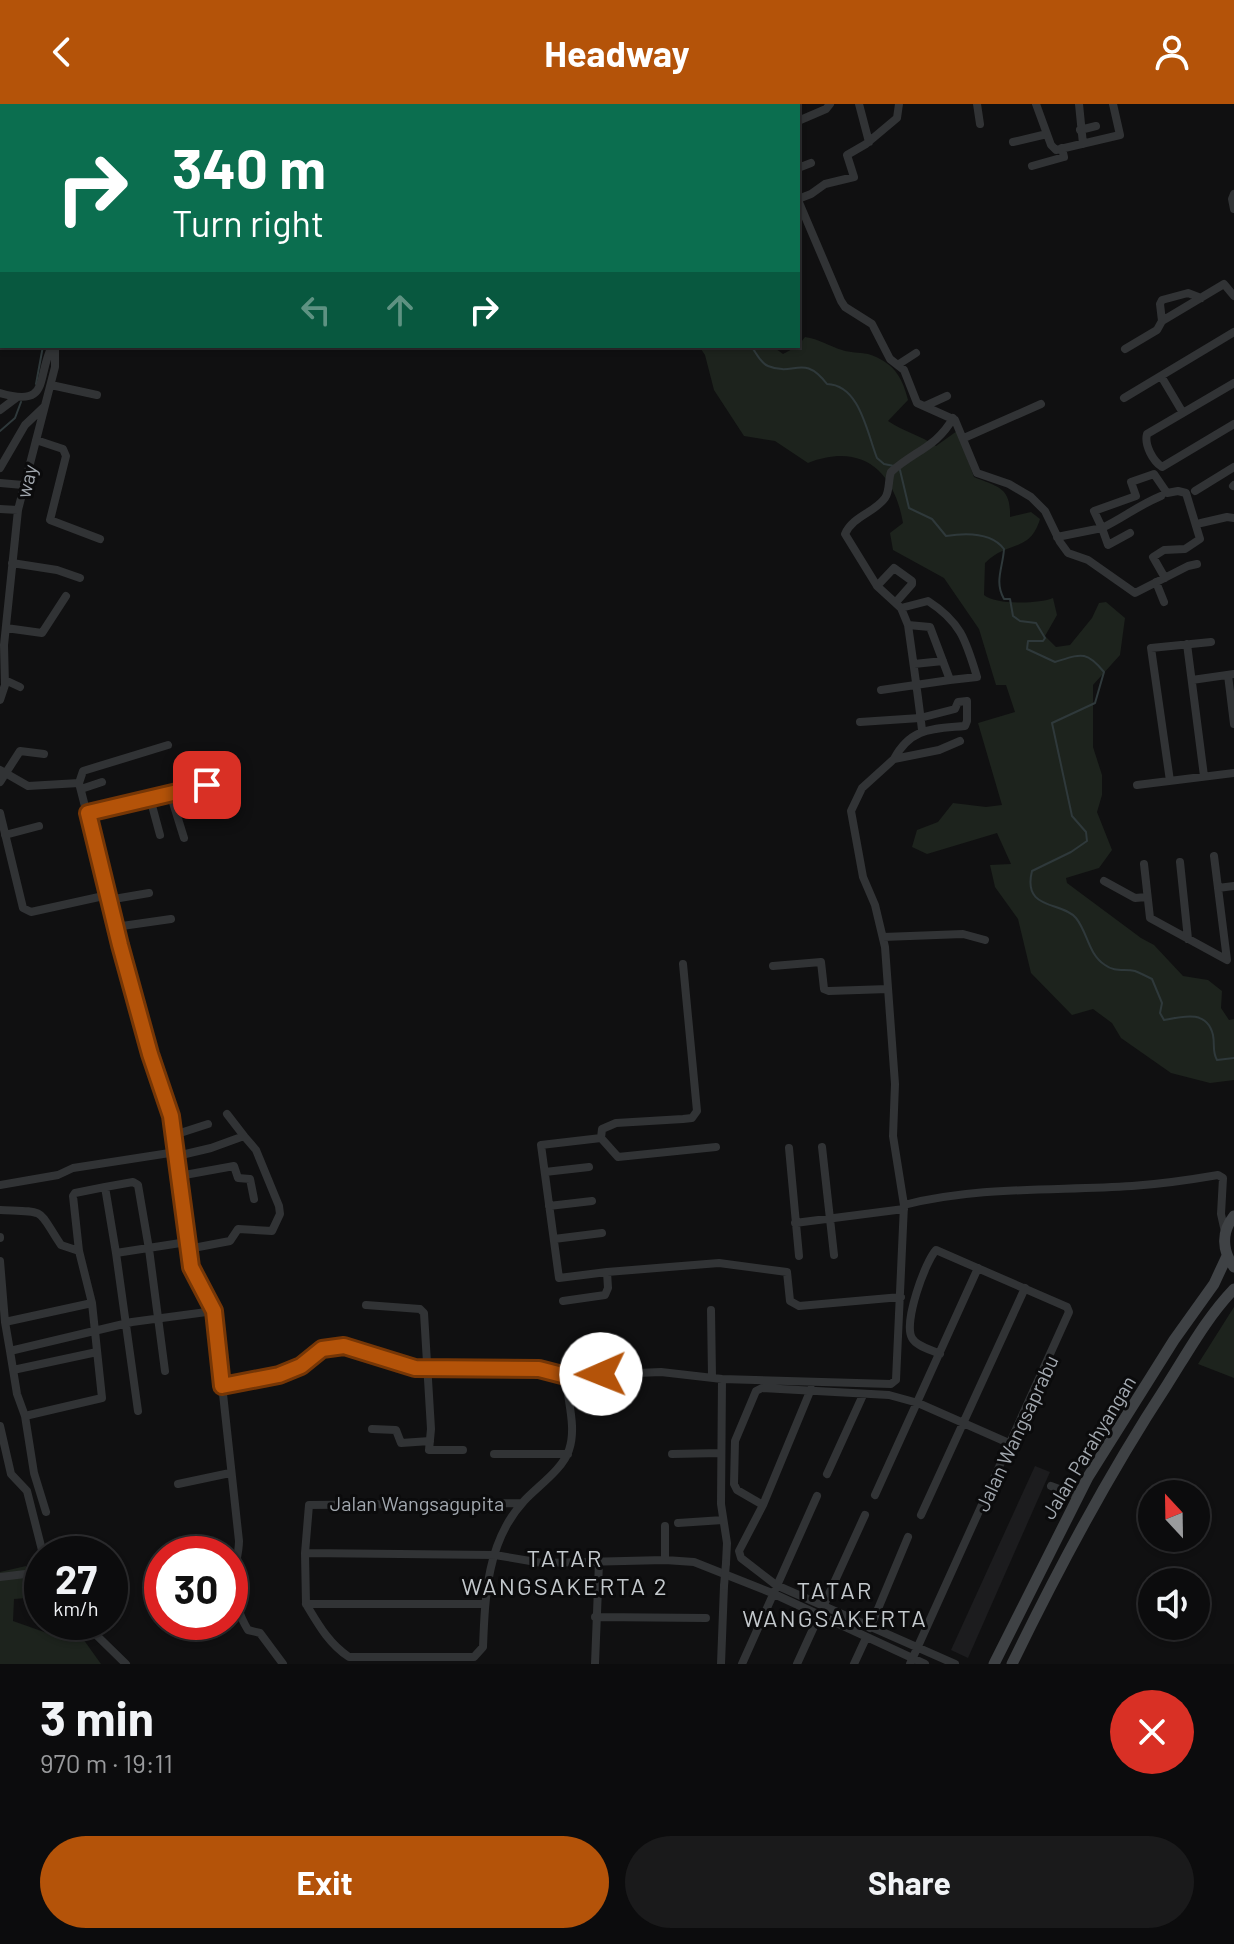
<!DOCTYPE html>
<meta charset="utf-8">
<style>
:root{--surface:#0c0c0d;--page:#1a1a1b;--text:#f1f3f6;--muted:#9a9b9d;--line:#2c2c2e;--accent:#b45309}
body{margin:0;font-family:Barlow,sans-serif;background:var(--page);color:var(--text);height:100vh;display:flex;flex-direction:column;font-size:30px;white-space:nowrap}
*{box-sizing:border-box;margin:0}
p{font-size:26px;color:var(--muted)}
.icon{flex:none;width:44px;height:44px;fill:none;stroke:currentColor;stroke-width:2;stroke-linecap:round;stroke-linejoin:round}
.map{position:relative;height:1560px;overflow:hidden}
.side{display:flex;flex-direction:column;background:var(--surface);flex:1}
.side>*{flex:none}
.top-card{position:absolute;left:0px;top:0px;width:800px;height:244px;box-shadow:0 2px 6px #0004,0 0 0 2px var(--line);background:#0b6e4f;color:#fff;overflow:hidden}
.needle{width:52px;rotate:338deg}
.tools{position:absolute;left:1138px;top:1376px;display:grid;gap:16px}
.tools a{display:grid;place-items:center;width:72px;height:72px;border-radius:50%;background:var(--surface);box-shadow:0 2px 6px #0004,0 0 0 2px var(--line);font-size:40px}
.speed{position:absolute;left:24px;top:1432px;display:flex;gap:16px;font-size:40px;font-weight:700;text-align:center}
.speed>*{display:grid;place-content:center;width:104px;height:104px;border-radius:50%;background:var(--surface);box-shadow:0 2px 6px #0004,0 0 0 2px var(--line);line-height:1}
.speed small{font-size:20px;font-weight:400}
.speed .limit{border:12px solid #d22;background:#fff;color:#111}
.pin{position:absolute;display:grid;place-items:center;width:68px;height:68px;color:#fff;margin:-34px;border-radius:16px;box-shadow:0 4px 12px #0006}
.me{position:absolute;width:88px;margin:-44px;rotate:269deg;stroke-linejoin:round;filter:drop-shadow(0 0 6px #0008)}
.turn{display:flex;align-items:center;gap:28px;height:168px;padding:0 40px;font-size:36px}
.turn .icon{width:104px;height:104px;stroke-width:2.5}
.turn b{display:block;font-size:56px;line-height:68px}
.lanes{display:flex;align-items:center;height:76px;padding:0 40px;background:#0003;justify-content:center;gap:40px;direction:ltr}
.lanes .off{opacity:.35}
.round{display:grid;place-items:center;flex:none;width:84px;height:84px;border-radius:42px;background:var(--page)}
.summary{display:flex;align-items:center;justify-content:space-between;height:136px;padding:0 40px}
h1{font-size:48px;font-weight:700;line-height:60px}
.action{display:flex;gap:16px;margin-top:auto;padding:16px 40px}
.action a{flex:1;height:92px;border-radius:48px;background:var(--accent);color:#fff;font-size:32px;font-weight:700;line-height:92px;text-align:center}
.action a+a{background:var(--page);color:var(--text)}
header{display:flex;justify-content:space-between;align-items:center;height:104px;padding:0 40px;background:var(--accent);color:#fff;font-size:36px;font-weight:700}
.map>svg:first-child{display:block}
.built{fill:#1c1c1e}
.green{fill:#1d231d}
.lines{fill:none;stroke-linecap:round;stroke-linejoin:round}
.stream{stroke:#2f393b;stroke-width:2}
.street{stroke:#313335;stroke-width:8}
.secondary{stroke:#3f4245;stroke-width:11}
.street-bridge{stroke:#313335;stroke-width:8}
.route-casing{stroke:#753606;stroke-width:20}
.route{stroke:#b45309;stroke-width:14}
.labels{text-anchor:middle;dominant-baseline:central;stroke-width:6;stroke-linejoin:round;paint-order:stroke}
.street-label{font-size:20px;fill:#a3a9b0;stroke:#0b0b0c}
.quarter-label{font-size:24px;letter-spacing:2px;fill:#c3c8cc;stroke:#0b0b0c}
</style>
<header><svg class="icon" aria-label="back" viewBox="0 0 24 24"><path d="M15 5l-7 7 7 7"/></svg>Headway<svg class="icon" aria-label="person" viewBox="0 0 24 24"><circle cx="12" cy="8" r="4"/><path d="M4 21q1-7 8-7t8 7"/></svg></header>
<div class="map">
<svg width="1234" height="1560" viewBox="0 0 1234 1560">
<rect width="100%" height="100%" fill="#101011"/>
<!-- built -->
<path class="built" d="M 1035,1362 L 1050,1368 L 968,1554 L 951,1546 Z"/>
<!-- green -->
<path class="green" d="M 805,233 C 819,235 829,242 842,246 C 850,249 859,248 868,250 C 893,258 902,272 908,296 L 888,317 C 904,328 920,331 936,342 L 957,327 L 974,373 C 998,383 1011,383 1010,413 L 1031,408 L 1040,415 C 1030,449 1008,436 985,459 L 984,491 C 995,501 1039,500 1053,494 L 1057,511 L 1045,532 L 1056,543 L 1070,541 L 1092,514 L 1099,499 L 1106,498 L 1125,514 L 1120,551 L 1093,581 L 1093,643 L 1102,671 L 1102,691 L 1097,708 L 1112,746 L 1099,764 L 1066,774 L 1067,779 L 1141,834 L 1154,841 L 1183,872 L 1208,876 L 1222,887 L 1221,904 L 1229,916 L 1234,915 L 1234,976 L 1210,979 L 1171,969 L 1121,934 L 1112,919 L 1093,905 L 1072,911 L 1031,869 L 1018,815 L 995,783 L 990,761 L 1011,760 L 997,729 L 927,750 L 912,743 L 917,726 L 938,718 L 953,699 L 986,703 L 1002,701 L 978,619 L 1015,608 L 1006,581 L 996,581 L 979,525 L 944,474 L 893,446 L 890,429 L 903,419 C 894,367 862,338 808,359 L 775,337 L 744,332 L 714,286 L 705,251 L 699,242 L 772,242 L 783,250 L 798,242 Z
M 1234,1203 L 1234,1274 L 1198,1260 Z
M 26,1462 L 27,1494 L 14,1495 L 13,1517 L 47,1529 L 55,1518 L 71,1518 L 101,1560 L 0,1560 L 0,1468 Z"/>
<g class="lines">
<!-- stream -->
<path class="stream" d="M 616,0 L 617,2
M 751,242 C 756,248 760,259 768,262 C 795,273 803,249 827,280 C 860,281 867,329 877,354 L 884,360 L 894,362
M 36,280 L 43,242
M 0,327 L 15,314 L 21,298
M 900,366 L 909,404 L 932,415 L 946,432 C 965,429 991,428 1004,445 C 1003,463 994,478 1004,495 L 1010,495 L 1013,512 L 1020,517 L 1036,519 L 1045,534 L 1043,537 L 1028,537 L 1027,545 L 1055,558 C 1081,550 1086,546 1104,568 L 1095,599 L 1052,619 L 1072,712 L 1086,728 L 1087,737 L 1071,748 L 1032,767 C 1022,807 1062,797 1076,814 C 1088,829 1088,850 1105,861 C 1114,868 1124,865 1135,867 C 1140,869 1146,872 1152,875 L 1162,899 L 1160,909 L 1164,916 C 1184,912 1207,906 1213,931 C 1215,941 1212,947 1217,956 L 1234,954"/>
<!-- street -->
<path class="street" d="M 717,0 L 718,2
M 777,0 L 777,2
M 859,0 L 869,38
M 977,0 L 980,20
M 1036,0 L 1051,41 L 1056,46 L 1120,31 L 1113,0
M 1079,0 L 1083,40
M 48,2 L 48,0
M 798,17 L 826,5 L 830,0
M 1080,26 L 1096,22
M 1013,38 L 1047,30
M 0,55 L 2,55
M 1032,62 L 1064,53 L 1062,44
M 798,64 L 811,59
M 0,87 L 2,88
M 1234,90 L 1232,95 L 1234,105
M 798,95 L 811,90 L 825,80 L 854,73 L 847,51 L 866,40 L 897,14 L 899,0
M 798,96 L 841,197 L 845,203 L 872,220 L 890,255 L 904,266 L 917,299 L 955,316 L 977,369 L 1009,380 L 1031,393 L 1045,407 L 1060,438 L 1068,449 L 1088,456 L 1135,489 L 1188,462 L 1197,460
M 0,110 L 2,108
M 0,146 L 2,147
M 1162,217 L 1160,200 L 1162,196 L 1188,189 L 1201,194
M 1125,245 L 1157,226 L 1162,217 L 1224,180 L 1234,192
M 899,260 L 916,249
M 1161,272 L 1183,309
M 1234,279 L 1147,330 C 1144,341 1153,357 1162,363 L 1234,320
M 51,281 L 97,291
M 0,289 C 51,304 36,274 52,242
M 1124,294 L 1234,228
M 925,302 L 947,292
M 0,306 L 16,294
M 964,334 L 1041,300
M 36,336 L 63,345 L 66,352 L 50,416 L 100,435
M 0,364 L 25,321 L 44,303
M 0,379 L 23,381
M 1233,382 L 1234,381
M 1195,387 L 1234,363
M 1161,392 C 1139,401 1123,414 1102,424 L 1094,407 L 1136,392 L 1131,378 L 1154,370 L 1167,389 L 1178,387 L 1186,389 L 1200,435 L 1185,445 L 1164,446 L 1153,453 L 1165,474
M 0,405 L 18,406
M 1201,419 L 1227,413 L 1234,414
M 1057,433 L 1102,424 L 1108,441 L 1130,429
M 12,459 L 57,466 L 80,474
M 1156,478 L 1164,498
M 877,482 L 894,464 L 912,477 L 912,480 L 897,497
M 901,504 L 928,497 C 961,518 966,537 977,573 L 950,576
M 908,521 L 901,504 L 877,482 L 845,430 C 853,412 874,409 885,394 C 890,387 888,376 891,368 C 914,347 937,343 953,314
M 6,524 L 42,529 L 66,492
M 1187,540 L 1204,672
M 914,560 L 943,557
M 1228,571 L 1234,620
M 5,576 L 20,583
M 1192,576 L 1234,570
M 881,586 L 950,576 L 930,523 L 908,521 C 913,556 918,591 922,626
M 0,596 L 5,581 L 4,541 L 18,406 L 55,263 L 55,242
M 860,618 L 920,614 L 955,605 L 958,598 L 967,597 L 967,617 L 965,622 C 933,625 911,623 894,655
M 0,666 L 28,682 L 79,679 L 125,859 L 150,950 L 171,1012 L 191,1163 L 214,1207 L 239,1437 C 239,1451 234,1462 233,1476 C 232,1491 240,1513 248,1526 L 260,1529 L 283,1560
M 1170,677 L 1151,544 L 1211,538
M 0,678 L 20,647 L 44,650
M 79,679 L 83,667 L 168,641
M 1137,681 L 1234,669
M 81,685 L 102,678
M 170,689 L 184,734
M 150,694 L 160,731
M 0,709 L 23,804 L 31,808 L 108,791
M 88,709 L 207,681
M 5,731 L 39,722
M 1180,758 L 1188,835
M 1144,760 L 1150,814 L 1227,856 L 1214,752
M 1104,777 L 1135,794 L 1147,793
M 1218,784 L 1234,782
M 108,796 L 149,789
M 115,823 L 171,815
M 883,833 L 963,830 L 985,836
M 773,862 L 821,858 L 824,885 L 829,887 L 888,885
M 227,1010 L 244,1032
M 174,1031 L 208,1020
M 601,1034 L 602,1025 L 616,1019 L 683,1015 L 692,1014 L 697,1007 L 683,860
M 822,1043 L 834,1151
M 789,1044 L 799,1152
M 177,1052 L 211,1044 L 244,1032 L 256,1046 L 279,1102 L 280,1110 L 272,1127 L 238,1125 L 230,1137 L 188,1145
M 545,1068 L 589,1063
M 179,1072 L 234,1062 L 238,1074 L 250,1075 L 254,1095
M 0,1081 L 58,1071 L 73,1064 L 176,1048
M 105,1083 L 133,1078 L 138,1081 L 149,1145 L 165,1267
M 904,1101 L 893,1032 L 895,980 L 885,843 L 875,801 L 863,773 L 851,707 L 862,684 L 894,655 L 939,646 L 960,637
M 549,1102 L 592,1097
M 0,1106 C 49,1108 36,1104 61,1141 L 79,1147
M 795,1119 L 904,1105
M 0,1133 L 0,1134
M 554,1135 L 602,1129
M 0,1157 L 5,1218
M 607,1168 L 559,1174 L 541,1041 L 601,1034 L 618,1053 L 716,1043
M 563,1197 L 605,1191 L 608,1184 L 607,1168 L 719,1159 L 787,1168 L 790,1197 L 799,1202 L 901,1193
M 366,1201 L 420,1205 L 424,1209 L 431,1325 L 429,1346 L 463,1346
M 711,1206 L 712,1272
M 10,1247 L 5,1218 L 92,1199
M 13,1266 L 97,1248
M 722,1275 L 721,1400 L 727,1439 L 726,1459
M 222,1282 L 293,1266 L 322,1245 L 344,1242 L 415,1264 L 539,1265 L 566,1272 L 661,1268 L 722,1275 L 891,1280 L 896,1276 L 904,1101 C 978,1082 1056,1087 1132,1082 C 1161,1080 1189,1076 1218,1071 L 1223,1074 L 1221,1110 L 1225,1128
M 811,1285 L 763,1401 L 739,1447 L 741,1454 L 776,1481 L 955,1560
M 138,1307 L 116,1149 L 187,1138
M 25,1312 L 102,1294 L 92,1199 L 79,1147 L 73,1092 L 75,1089 L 105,1083 L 116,1149
M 0,1322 L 11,1370 L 27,1387 L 43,1450
M 372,1325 L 396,1326 L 401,1339 L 430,1337
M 494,1350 L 568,1350
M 672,1350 L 721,1349
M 827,1370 L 863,1291
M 178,1380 L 230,1369
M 1051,1382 L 1078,1392
M 875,1391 L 978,1164
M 763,1401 L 737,1386 L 734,1380 L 735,1337 L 756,1287 L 762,1284 L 889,1291 L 918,1299 L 1011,1340
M 46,1408 L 34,1369 L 25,1312 L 17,1290 L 10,1247 L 132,1218 L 214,1207
M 921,1411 L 1025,1184
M 678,1419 L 723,1416
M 665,1422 L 665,1456
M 305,1449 L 495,1451 L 542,1459 L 665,1456 L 694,1458 L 772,1489 L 925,1560
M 0,1473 L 42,1468
M 306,1500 C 318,1520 329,1540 349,1553 L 474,1553 L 483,1543 C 485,1492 487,1437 524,1397 C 538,1382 563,1365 569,1346 C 577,1323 567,1296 566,1272
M 306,1500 L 305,1449 L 309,1401 L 522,1399
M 306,1500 L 485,1500
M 595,1513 L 706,1514
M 83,1518 L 126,1560
M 870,1524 L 908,1433
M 595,1560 L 599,1458
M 721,1560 L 724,1482
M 742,1560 L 817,1392
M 797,1560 L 865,1411
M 854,1560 L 866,1534
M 910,1560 L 1069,1208 L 1067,1203 L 936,1146 C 925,1158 903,1219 912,1234 C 916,1242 932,1246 940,1250"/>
<!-- secondary -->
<path class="secondary" d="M 1234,1112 C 1221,1128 1222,1147 1234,1163
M 994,1560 L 1088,1373 L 1174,1236 L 1214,1180 L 1227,1152
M 1012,1560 C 1059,1463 1108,1371 1167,1281 C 1188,1248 1207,1213 1234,1185"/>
<!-- street-bridge -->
<path class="street-bridge" d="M 724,1482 L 726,1459"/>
</g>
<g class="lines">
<!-- route casing -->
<g class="route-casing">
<path id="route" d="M 207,681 L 88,709 L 120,841 L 150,950 L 171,1012 L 191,1163 L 214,1207 L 222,1282 L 279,1271 L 301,1262 L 322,1245 L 344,1242 L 415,1264 L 539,1265 L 566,1272 L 601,1270"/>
</g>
<!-- route -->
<use href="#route" class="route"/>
</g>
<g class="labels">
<!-- street labels -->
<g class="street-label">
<text transform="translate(26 377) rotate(-76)">way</text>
<text transform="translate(1016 1329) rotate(-65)">Jalan Wangsaprabu</text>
<text transform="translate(1088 1343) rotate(-59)">Jalan Parahyangan</text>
<text x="417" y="1399">Jalan Wangsagupita</text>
</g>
<!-- quarter labels -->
<g class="quarter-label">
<text x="565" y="1453">TATAR<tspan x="565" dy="28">WANGSAKERTA 2</tspan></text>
<text x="835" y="1485">TATAR<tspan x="835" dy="28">WANGSAKERTA</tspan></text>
</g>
</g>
</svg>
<div class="tools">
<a><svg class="needle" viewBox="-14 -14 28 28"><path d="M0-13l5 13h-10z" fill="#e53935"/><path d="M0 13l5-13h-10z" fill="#9a9b9d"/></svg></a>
<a><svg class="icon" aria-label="sound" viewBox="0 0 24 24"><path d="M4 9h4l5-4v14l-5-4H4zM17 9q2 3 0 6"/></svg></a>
</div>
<div class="speed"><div>27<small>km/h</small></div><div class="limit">30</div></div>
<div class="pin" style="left:207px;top:681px;background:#d93025"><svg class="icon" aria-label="arrive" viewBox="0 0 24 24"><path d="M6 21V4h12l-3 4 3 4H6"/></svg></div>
<svg class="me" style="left:601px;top:1270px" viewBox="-20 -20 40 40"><circle r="19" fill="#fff"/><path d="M0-13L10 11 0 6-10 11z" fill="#b45309"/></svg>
<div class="top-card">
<div class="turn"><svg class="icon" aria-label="right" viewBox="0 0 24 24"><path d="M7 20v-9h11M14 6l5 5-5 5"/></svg><div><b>340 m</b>Turn right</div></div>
<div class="lanes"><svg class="icon off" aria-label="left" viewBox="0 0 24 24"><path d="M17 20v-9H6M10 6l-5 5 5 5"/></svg><svg class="icon off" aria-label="ahead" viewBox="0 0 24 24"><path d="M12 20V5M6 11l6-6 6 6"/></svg><svg class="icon" aria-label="right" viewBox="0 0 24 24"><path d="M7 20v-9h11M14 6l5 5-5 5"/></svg></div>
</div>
</div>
<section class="side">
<div class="summary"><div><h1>3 min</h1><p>970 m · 19:11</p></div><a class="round" style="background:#d93025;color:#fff"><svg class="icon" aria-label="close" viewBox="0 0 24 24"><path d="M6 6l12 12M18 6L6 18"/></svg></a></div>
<div class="action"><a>Exit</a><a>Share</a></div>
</section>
